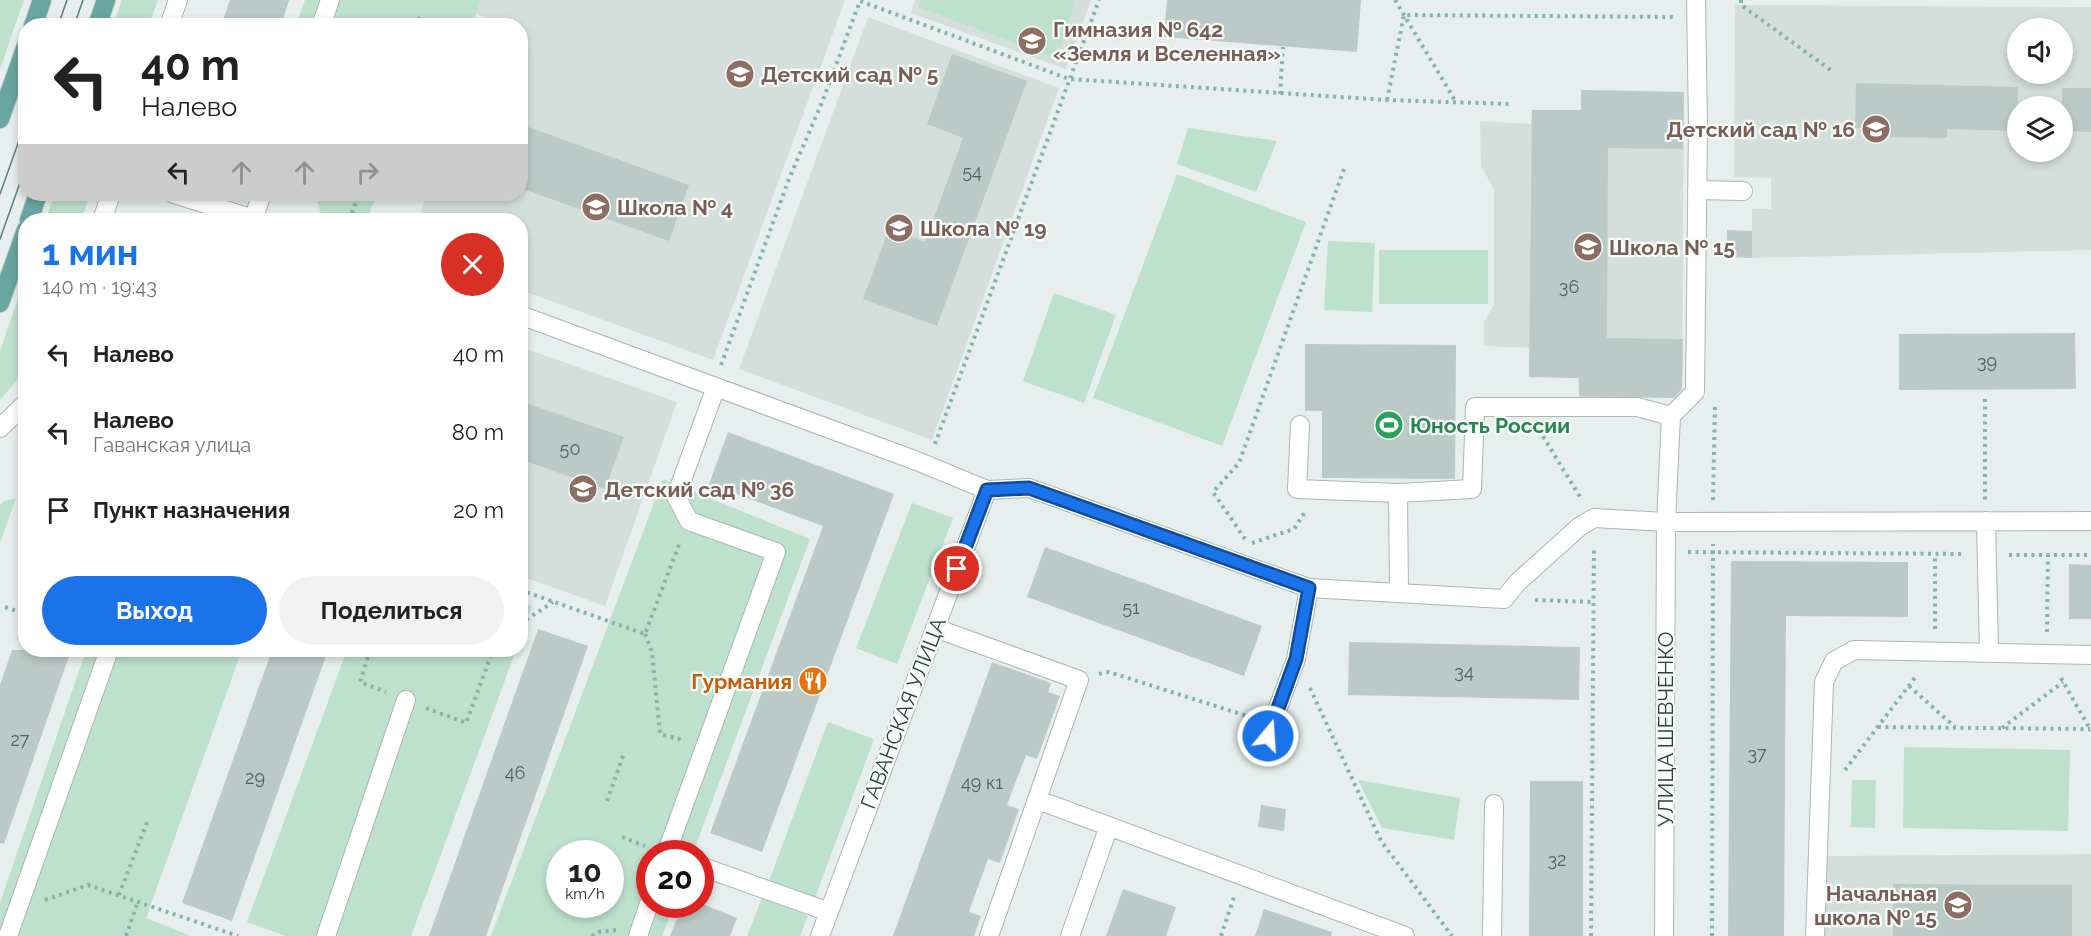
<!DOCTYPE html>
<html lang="ru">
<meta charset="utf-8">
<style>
:root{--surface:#fff;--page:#f2f2f2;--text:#222;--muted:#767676;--accent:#1a73e8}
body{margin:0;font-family:Raleway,sans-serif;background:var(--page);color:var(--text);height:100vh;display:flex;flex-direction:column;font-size:22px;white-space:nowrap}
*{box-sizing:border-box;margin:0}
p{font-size:20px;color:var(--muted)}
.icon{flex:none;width:33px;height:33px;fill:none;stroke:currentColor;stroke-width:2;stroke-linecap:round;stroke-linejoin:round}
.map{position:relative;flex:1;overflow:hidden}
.details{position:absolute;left:18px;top:213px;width:510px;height:444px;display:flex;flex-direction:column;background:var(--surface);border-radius:24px;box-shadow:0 3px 9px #0003}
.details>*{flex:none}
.top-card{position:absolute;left:18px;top:18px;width:510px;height:183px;border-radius:24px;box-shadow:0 3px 9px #0003;background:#fff;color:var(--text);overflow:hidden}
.controls{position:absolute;left:2007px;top:18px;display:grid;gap:12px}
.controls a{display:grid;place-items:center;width:66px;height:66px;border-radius:50%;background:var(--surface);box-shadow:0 3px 9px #0003;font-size:30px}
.speed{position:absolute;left:546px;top:840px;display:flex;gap:12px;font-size:30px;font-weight:700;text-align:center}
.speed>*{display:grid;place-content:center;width:78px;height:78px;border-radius:50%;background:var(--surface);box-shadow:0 3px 9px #0003;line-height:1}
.speed small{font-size:15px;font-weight:400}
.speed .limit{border:9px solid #d22;background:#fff;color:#111}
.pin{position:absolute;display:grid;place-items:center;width:51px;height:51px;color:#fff;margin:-26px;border:3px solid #fff;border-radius:50%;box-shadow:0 2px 6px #0007}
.me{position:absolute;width:66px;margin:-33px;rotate:18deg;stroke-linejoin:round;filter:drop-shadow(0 0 4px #0008)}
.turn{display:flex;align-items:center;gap:21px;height:126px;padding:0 24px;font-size:27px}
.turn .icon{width:78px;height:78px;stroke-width:2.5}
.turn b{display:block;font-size:42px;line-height:51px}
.lanes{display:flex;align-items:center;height:57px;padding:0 24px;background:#0003;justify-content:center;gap:30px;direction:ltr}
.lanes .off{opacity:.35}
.round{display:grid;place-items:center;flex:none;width:63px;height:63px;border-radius:32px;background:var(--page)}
.head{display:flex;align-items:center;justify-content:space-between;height:102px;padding:0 24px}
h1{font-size:36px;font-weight:700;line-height:45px;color:var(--accent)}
.cta{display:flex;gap:12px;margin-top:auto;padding:12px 24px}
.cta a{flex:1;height:69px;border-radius:36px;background:var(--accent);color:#fff;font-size:24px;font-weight:700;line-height:69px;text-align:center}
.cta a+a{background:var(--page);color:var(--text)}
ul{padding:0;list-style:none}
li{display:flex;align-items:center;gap:18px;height:78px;padding:0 24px}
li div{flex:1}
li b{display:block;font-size:22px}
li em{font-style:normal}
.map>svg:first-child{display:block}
.built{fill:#d4dfdc;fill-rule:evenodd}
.green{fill:#bee1cd;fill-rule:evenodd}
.building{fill:#bbcac6}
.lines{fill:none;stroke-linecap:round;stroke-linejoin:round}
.minor-casing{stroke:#a8b8b5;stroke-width:20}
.major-casing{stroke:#c1cac9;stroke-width:20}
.path{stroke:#85b4ad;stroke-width:4;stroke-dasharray:3 4.5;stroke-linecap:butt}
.minor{stroke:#fff;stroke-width:18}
.major{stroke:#69a6a1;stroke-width:18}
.tram{stroke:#5e7e7a;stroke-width:1.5}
.route-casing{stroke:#114b97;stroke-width:15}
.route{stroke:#1a73e8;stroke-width:10}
.labels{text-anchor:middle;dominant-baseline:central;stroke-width:4.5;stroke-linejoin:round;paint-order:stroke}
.number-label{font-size:18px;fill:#496561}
.education-label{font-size:21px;font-weight:bold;fill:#785e54;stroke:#f7fbfa;text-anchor:start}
.leisure-label{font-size:21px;font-weight:bold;fill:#27864d;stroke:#f7fbfa;text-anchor:start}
.food-label{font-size:21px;font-weight:bold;fill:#c56008;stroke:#f7fbfa;text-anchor:end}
.street-label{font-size:21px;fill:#23433f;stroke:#f7fbfa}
</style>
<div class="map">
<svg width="2091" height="936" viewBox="0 0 2091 936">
<rect width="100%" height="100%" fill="#e6efed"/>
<!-- built -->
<path class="built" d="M 463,0 L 845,0 L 713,360 L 521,290 L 520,220 L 417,220 L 427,194 L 520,194 L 520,26 L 486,25 L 488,18 L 469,12 Z
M 915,0 L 1091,0 L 1066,69 L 911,13 Z
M 1735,5 L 2091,7 L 2091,250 L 1752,258 L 1752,209 L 1771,209 L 1771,178 L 1734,177 ZM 2018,28 L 2062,28 L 2062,74 L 2018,74 ZM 2018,106 L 2062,106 L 2062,152 L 2018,152 Z
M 868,17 L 1059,88 L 932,440 L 739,369 Z
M 1581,90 L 1684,92 L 1682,398 L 1579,397 L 1578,378 L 1529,377 L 1529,348 L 1484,346 L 1484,322 L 1494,304 L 1494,189 L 1481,166 L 1480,121 L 1531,124 L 1532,110 L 1581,110 Z
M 521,347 L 677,402 L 605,606 L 521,576 Z
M 2091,854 L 2091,936 L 1825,936 L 1826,856 Z"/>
<!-- green -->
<path class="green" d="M 0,0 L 24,0 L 0,69 Z
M 122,0 L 158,0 L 149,25 L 113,25 Z
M 305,0 L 481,0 L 472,25 L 296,26 Z
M 921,0 L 1076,0 L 1056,58 L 918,7 Z
M 1188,128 L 1277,141 L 1256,192 L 1177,164 Z
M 1177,174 L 1306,222 L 1222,446 L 1093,398 Z
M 55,194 L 90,194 L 81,220 L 45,220 Z
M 316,194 L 377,194 L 367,220 L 322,220 Z
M 1328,241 L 1375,243 L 1372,312 L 1324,310 Z
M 1379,250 L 1488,250 L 1488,304 L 1379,304 Z
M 25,278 L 25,371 L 0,400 L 0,351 Z
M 1054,293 L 1116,315 L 1084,403 L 1023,381 Z
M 663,479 L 810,539 L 693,853 L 650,854 L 650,904 L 674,905 L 662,936 L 491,936 ZM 560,854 L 610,854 L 610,904 L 560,904 Z
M 16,498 L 0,543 L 0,505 L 4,501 Z
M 912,503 L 953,518 L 897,664 L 856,648 Z
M 521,601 L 532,606 L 521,637 L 520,601 Z
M 86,650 L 242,650 L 146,918 L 191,936 L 0,936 L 0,903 Z
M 347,650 L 516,650 L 411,936 L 286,936 L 247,922 Z
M 828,722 L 874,739 L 815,898 L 769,881 Z
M 1904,747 L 2070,750 L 2068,831 L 1903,828 Z
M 1358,780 L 1460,798 L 1454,840 L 1382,828 Z
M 1852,780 L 1876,780 L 1875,828 L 1851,827 Z
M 762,898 L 808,916 L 800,936 L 747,936 Z"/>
<!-- building -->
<path class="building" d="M 230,0 L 289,0 L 281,26 L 221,26 Z
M 1167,0 L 1361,0 L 1357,52 L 1164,37 Z
M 952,54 L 1027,81 L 937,326 L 863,299 L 889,229 L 925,242 L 963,138 L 927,124 Z
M 1856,83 L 2018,87 L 2018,131 L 1947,129 L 1947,138 L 1883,137 L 1883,128 L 1855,128 Z
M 2062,88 L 2091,88 L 2091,132 L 2062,131 Z
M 1581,90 L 1684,92 L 1683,149 L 1608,148 L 1607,338 L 1683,339 L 1682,389 L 1673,398 L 1579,396 L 1579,378 L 1529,377 L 1532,110 L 1581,110 Z
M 520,124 L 689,185 L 669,241 L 520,188 Z
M 1727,230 L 1752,231 L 1752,258 L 1727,257 Z
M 2075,333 L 2076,389 L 1899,390 L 1899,334 Z
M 1305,344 L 1456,345 L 1455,479 L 1322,478 L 1322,411 L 1305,411 Z
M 520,401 L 624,437 L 605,489 L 520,459 Z
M 728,432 L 894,494 L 762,852 L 710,833 L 823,526 L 709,484 Z
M 1045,547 L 1262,626 L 1244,676 L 1027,597 Z
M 1731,561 L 1908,562 L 1908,617 L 1786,616 L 1784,936 L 1728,936 Z
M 2069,564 L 2091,565 L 2091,619 L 2069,619 Z
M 538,629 L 588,646 L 486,936 L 429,936 Z
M 1349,642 L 1580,647 L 1579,700 L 1348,695 Z
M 12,650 L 49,650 L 69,656 L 4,844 L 0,843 L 0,685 Z
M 272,650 L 328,650 L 232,921 L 182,903 Z
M 992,662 L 1051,683 L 1048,692 L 1060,696 L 1037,759 L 1026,755 L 1007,805 L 1019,809 L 1000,863 L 988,859 L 969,912 L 981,916 L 974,936 L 893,936 Z
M 1530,781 L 1583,781 L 1583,936 L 1529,936 Z
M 1261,805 L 1286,809 L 1284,831 L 1258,827 Z
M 1893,884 L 2072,885 L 2072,936 L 1893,936 Z
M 1123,889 L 1176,907 L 1166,936 L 1106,936 Z
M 683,904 L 703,904 L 737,918 L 730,936 L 670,936 Z
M 1264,909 L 1332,932 L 1331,936 L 1255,936 Z"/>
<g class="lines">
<!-- minor casing -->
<g class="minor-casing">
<path id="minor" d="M 169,26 L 178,0
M 321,26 L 330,0
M 1697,190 L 1743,191
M 174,194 L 257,220
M 253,219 L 262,194
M 102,220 L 111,194
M 520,315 L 917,461 L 987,490 L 1029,488 L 1309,588 L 1504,599 L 1518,582 L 1538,564 L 1579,527 L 1594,518 L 1666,522 L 2091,521
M 1300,425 L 1297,489 L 1398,493
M 0,428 L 26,403
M 1986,521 L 1989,652
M 1399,593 L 1398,493 L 1472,489 L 1475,407 L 1637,407 L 1671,416
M 935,628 L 1079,680 L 989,936
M 1265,749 L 1272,724 L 1296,659 L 1309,588
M 1038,800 L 1405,936
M 666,854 L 776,552 L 689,521 L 676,496 L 716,387
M 700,866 L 829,912
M 8,936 L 109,650
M 326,936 L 406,700
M 638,936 L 650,901
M 820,936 L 987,490
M 1070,936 L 1109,826
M 1492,936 L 1494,804
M 1664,936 L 1666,522 L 1671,416 L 1695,392 L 1698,125 L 1696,0
M 1815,936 L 1824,682 L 1834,661 L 1854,650 L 2091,655"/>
</g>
<!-- major casing -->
<g class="major-casing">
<path id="major" d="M 33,26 L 42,0
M 97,26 L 106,0
M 0,119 L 26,46
M 29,220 L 38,194
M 0,303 L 26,230"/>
</g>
<!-- path -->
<path class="path" d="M 1395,0 L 1456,102
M 1741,0 L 1741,5 L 1832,71
M 417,26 L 420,17
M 1280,94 L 1283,47
M 1387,100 L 1404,15 L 1674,17
M 349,220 L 359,194
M 721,365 L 789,179 L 823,100 L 860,1 L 1069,79 L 1387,100 L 1511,104
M 1985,399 L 1985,500
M 1539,430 L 1582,500
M 935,444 L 1099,0
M 1713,500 L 1715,406
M 1245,539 L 1213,492 L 1239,463 L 1344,169
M 1252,543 L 1294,529 L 1305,512
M 1688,552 L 1965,554
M 2009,555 L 2091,555
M 520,590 L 645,634 L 680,542
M 1535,600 L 1593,602
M 5,607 L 26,614
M 520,624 L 553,602
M 1935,629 L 1935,554
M 2047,632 L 2048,555
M 645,634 L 652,652 L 660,734 L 683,740
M 370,650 L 360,682 L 386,692
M 1099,674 L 1109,672 L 1250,717
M 2061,678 L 2091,731
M 1909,686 L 1955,727
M 1310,688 L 1381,841 L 1452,936
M 426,708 L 466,723 L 493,650
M 1878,727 L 2090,729
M 2002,728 L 2063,682
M 1845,770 L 1917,675
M 607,801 L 624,753
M 622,837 L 645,846
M 588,854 L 590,850
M 119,895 L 147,822
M 45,900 L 88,885 L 238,936
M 570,905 L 570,904
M 126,936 L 138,901
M 592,936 L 597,932 L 617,930
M 1221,936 L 1234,897
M 1591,936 L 1594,546
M 1712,936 L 1713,544"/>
<!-- minor -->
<use href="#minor" class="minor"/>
<!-- major -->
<use href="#major" class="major"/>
<!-- tram -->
<path class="tram" d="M 58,26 L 67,0
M 74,26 L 83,0
M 0,194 L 26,121
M 0,239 L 26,166"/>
</g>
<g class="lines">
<!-- route casing -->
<g class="route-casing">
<path id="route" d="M 957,569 L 987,490 L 1029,488 L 1309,588 L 1296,659 L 1268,736"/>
</g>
<!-- route -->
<use href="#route" class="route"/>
</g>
<!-- icons -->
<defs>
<g id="school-disc" transform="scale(1.5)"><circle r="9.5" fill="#8d6e63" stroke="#f7fbfa"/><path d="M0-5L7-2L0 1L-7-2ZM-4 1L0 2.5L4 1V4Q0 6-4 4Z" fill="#fff"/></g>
<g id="stadium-disc" transform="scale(1.5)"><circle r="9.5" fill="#2e9e5b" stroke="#f7fbfa"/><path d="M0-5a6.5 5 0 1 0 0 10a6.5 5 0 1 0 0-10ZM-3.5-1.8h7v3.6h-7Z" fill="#fff"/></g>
<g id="restaurant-disc" transform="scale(1.5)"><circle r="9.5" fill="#e8710a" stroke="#f7fbfa"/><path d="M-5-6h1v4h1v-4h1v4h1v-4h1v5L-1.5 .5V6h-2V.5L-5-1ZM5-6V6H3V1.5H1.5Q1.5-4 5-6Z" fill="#fff"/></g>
</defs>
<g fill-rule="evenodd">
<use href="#school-disc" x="1032" y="41"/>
<use href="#school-disc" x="740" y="74"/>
<use href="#school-disc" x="1876" y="129"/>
<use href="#school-disc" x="596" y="207"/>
<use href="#school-disc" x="899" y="228"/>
<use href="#school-disc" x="1588" y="247"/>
<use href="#stadium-disc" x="1389" y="425"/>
<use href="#school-disc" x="583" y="489"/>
<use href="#restaurant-disc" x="813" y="681"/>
<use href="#school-disc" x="1958" y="905"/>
</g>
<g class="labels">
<!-- number labels -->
<g class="number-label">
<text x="972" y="171">54</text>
<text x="1569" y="286">36</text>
<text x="1987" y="361">39</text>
<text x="570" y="448">50</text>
<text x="1131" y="607">51</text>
<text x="1464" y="671">34</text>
<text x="20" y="739">27</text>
<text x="1757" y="753">37</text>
<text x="515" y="772">46</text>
<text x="255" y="777">29</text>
<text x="982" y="782">49 к1</text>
<text x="1557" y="859">32</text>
</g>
<!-- education labels -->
<g class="education-label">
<text x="1053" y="29">Гимназия № 642<tspan x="1053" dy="24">«Земля и Вселенная»</tspan></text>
<text x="761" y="74">Детский сад № 5</text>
<text x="1855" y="129" text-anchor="end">Детский сад № 16</text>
<text x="617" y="207">Школа № 4</text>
<text x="920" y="228">Школа № 19</text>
<text x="1609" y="247">Школа № 15</text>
<text x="604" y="489">Детский сад № 36</text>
<text x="1937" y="893" text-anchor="end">Начальная<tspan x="1937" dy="24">школа № 15</tspan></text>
</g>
<!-- leisure labels -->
<g class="leisure-label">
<text x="1410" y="425">Юность России</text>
</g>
<!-- food labels -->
<g class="food-label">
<text x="792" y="681">Гурмания</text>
</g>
<!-- street labels -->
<g class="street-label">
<text transform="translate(903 713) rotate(-69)">ГАВАНСКАЯ УЛИЦА</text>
<text transform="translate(1665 729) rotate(-90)">УЛИЦА ШЕВЧЕНКО</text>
</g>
</g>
</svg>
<div class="controls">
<a><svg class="icon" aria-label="sound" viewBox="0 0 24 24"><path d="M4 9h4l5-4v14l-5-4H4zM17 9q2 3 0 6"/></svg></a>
<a><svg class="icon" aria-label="layers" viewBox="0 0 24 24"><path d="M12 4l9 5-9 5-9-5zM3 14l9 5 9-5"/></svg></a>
</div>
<div class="speed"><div>10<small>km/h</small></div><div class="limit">20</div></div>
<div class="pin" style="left:957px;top:569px;background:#d93025"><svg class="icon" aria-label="arrive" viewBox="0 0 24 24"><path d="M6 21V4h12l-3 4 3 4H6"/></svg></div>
<svg class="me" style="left:1268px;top:736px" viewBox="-20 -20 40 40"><circle r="17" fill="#1a73e8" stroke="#fff" stroke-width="3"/><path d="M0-11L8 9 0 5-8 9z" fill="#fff"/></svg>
<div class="top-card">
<div class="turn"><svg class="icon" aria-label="left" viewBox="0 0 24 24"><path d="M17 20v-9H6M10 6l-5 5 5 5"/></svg><div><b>40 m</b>Налево</div></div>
<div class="lanes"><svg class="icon" aria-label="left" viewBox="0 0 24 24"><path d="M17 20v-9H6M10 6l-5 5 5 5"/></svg><svg class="icon off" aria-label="ahead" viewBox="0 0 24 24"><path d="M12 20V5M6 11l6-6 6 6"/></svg><svg class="icon off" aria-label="ahead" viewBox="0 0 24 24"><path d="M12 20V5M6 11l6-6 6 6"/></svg><svg class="icon off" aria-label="right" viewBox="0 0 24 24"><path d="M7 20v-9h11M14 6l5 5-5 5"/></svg></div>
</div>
<section class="details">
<div class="head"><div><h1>1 мин</h1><p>140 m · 19:43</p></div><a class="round" style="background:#d93025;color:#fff"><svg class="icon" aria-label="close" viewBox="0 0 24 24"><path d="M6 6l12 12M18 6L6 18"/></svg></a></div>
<ul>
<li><svg class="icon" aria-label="left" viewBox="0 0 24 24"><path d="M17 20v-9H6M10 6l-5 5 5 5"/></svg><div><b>Налево</b></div><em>40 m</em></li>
<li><svg class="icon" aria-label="left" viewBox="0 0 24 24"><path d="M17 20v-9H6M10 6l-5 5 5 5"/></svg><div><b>Налево</b><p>Гаванская улица</p></div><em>80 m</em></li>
<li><svg class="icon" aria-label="arrive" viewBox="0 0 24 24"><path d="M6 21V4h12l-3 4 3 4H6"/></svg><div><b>Пункт назначения</b></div><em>20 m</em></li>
</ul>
<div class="cta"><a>Выход</a><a>Поделиться</a></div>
</section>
</div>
